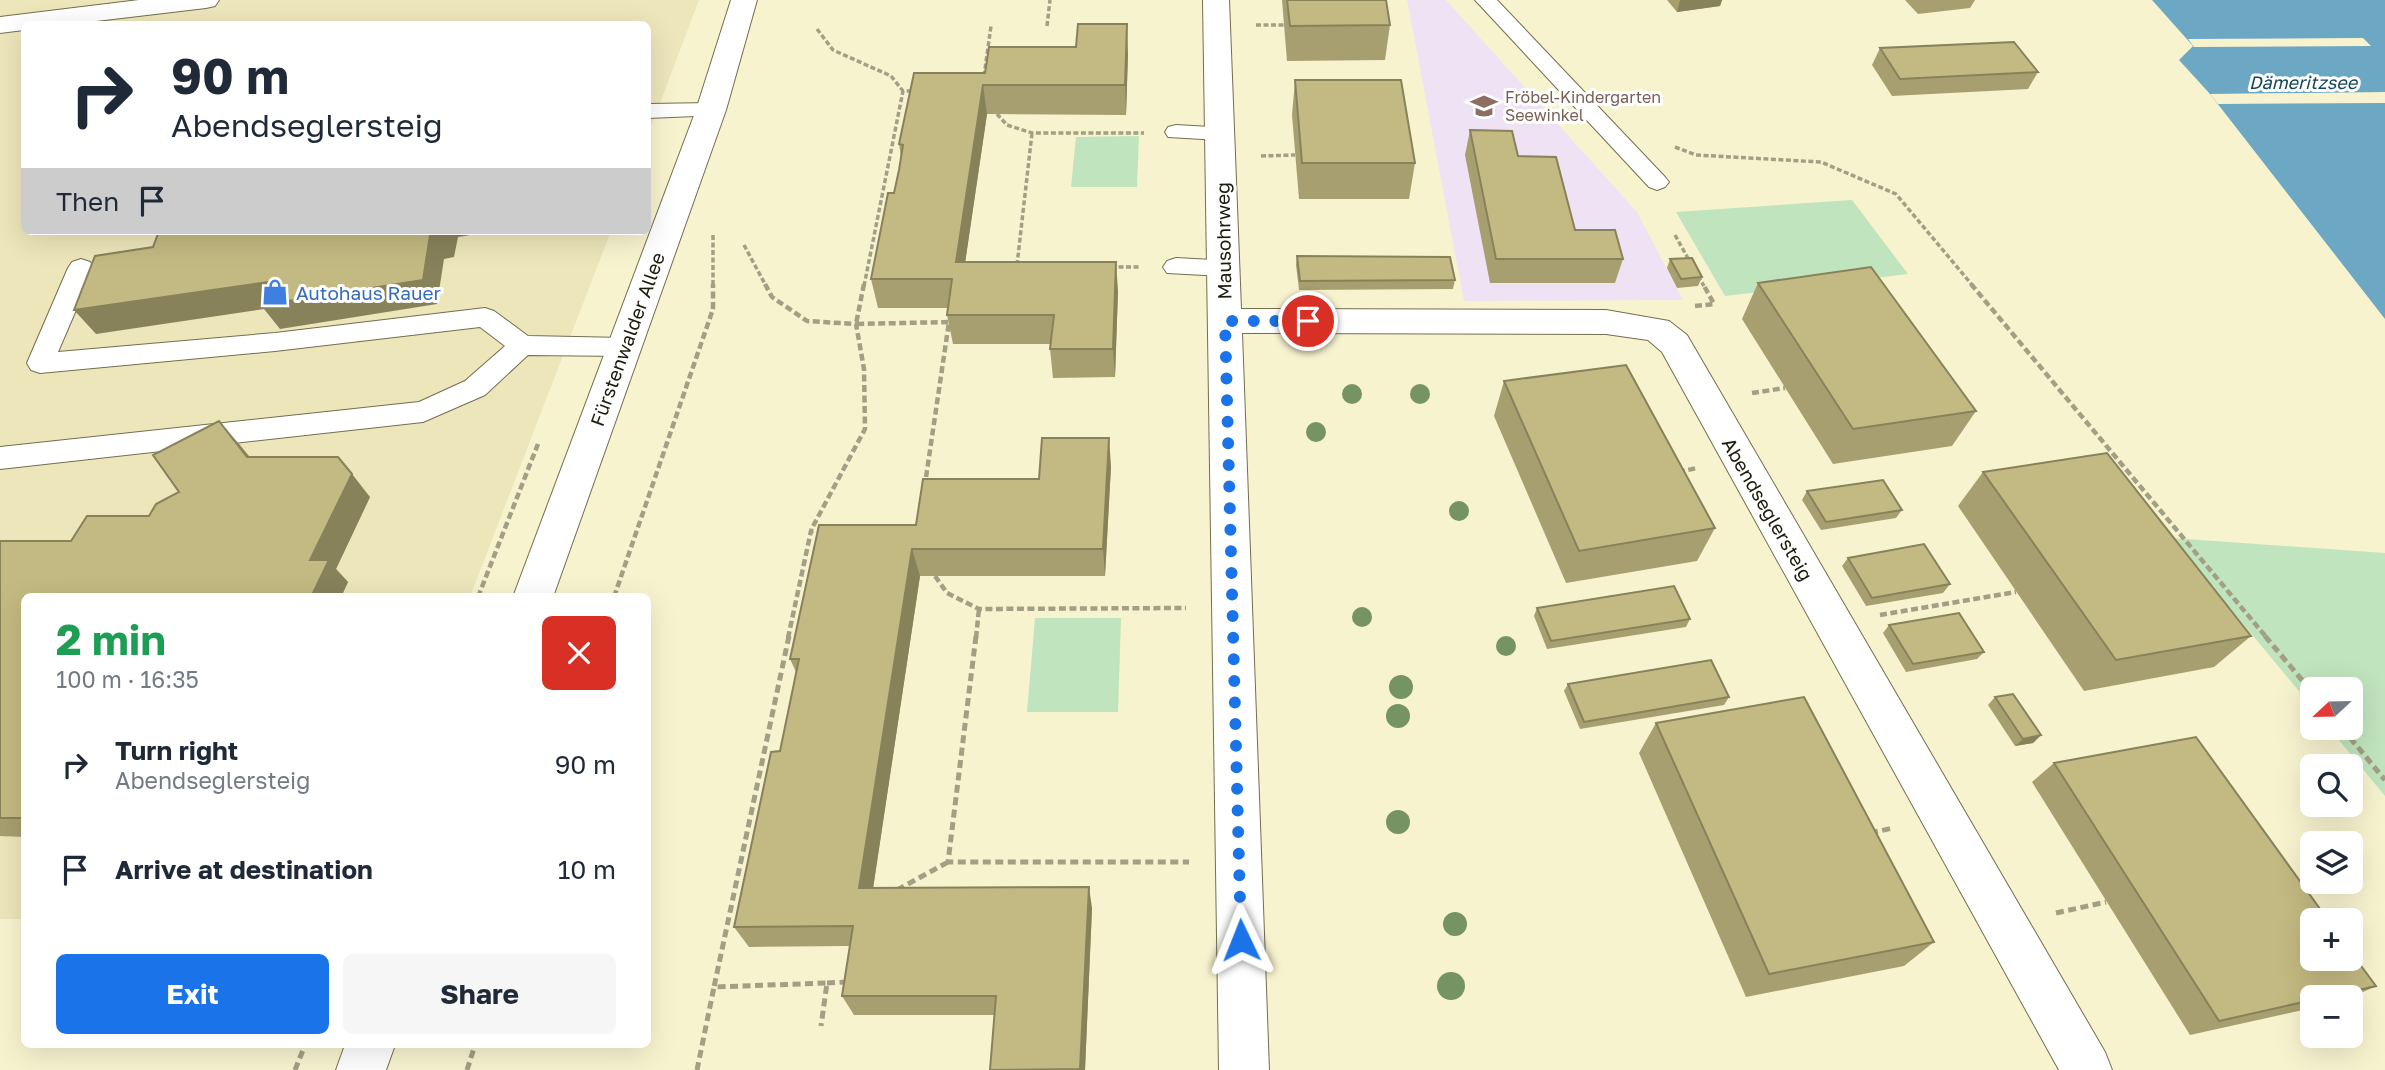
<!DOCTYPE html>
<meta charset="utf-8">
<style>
:root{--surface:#fff;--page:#f6f6f7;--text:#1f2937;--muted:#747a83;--accent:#1a73e8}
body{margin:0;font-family:"Golos Text",sans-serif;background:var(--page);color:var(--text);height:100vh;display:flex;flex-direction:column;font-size:26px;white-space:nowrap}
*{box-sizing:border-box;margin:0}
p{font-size:23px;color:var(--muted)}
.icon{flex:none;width:38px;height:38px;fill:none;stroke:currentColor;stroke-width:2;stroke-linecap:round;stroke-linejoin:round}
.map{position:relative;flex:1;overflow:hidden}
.side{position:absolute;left:21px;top:593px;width:630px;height:455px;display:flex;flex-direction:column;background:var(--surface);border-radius:10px;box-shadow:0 7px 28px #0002}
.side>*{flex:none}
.banner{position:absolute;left:21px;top:21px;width:630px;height:214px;border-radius:10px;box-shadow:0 7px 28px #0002;background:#fff;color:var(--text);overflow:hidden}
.needle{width:46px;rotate:248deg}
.fabs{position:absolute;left:2300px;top:677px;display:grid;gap:14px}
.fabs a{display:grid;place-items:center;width:63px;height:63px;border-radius:10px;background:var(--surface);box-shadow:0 7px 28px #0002;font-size:35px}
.pin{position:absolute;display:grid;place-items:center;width:60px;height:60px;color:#fff;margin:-30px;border:4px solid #fff;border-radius:50%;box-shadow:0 2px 7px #0007}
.me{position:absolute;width:77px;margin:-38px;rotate:358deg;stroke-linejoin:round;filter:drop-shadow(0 0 5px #0008)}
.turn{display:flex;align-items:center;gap:24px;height:147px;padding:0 35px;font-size:32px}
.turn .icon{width:91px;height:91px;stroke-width:2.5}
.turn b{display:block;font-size:49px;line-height:60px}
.then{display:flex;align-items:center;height:66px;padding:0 35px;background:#0003;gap:14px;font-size:26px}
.round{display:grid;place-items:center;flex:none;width:74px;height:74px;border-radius:10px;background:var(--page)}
.head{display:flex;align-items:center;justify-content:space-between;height:119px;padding:0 35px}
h1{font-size:42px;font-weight:700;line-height:52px;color:#1e9e55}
.cta{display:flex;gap:14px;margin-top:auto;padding:14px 35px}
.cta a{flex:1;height:80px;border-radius:10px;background:var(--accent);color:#fff;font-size:28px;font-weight:700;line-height:80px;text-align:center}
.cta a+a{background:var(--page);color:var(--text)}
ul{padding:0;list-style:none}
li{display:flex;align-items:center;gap:21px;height:105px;padding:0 35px}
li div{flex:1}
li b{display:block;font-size:26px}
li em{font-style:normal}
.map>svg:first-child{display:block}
.built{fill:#ede6bb}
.education{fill:#f0e2f5}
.green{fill:#c0e4bd}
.water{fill:#6ca7c4}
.pier{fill:#f8f3cf}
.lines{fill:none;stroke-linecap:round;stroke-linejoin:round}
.lane-casing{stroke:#736e4f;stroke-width:2}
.street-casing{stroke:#736e4f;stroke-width:2}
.secondary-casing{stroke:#736e4f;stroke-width:2}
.path-far2{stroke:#a39f84;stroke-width:3.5;stroke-dasharray:5 2.5;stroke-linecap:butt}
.path-far1{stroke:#a39f84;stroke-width:4.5;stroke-dasharray:7 3.5;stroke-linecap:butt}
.path{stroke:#a39f84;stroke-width:5;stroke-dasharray:8 4.5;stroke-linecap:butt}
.lane{fill:#fff;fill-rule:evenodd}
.street{fill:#fff;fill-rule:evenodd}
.secondary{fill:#fff;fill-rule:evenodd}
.tree{fill:#759363}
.wall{fill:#a89f70}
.shaded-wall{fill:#88825b}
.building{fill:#c3b982;stroke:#88825b;stroke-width:2}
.route{stroke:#1a73e8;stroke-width:12;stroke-dasharray:0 21.6}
.labels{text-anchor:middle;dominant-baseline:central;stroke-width:6;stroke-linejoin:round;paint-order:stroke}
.far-education-label{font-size:16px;fill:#785e54;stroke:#fff;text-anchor:start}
.far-water-label{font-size:18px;font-style:italic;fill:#13465a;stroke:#fff}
.street-label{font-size:19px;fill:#1d1b0e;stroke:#fff}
.shop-label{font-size:19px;fill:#366cbe;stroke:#fff;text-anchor:start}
</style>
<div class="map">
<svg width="2385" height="1070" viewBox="0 0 2385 1070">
<rect width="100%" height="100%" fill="#f8f3cf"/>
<!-- built -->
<path class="built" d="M 0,0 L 699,0 L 648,135 L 648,24 L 24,24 L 24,231 L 611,231 L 470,597 L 24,597 L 24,919 L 0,919 Z"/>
<!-- education -->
<path class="education" d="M 1407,0 L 1446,0 L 1637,212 L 1683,300 L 1464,301 Z"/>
<!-- green -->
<path class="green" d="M 1139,136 L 1137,187 L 1071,187 L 1076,137 Z
M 1852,200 L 1908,274 L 1725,296 L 1676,212 Z
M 2172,538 L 2385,553 L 2385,796 L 2329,728 L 2350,728 L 2350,690 L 2312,690 L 2312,707 Z
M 1035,618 L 1121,618 L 1118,712 L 1027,712 Z"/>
<!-- water -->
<path class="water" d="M 2152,0 L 2385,0 L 2385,319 L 2210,94 L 2179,60 L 2193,46 Z"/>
<!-- pier -->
<path class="pier" d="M 2363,38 L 2371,46 L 2194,47 L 2188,39 Z
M 2385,92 L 2385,103 L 2218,104 L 2210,94 Z"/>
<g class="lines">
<!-- lane casing -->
<g class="lane-casing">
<path id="lane" d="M 1475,0 L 1497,0 L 1665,177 L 1669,182 L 1665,187 L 1657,190 L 1649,187 Z
M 711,103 L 719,105 L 722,110 L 719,115 L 648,118 L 648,104 Z
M 1176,125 L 1228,128 L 1231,133 L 1228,138 L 1220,140 L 1168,137 L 1165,132 L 1168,127 Z
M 1176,258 L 1232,261 L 1236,267 L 1232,273 L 1223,276 L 1167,273 L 1163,267 L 1167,261 Z
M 81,259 L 90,262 L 94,268 L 58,352 L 275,333 L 485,308 L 494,311 L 528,336 L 624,338 L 633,340 L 637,347 L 633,354 L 624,356 L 528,355 L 485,395 L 423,422 L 0,469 L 0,447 L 419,402 L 465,381 L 505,346 L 480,327 L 275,351 L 40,373 L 31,370 L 27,363 L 68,268 L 72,262 Z"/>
</g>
<!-- street casing -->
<g class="street-casing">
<path id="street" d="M 139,0 L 219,0 L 215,6 L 206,8 L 71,24 L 24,24 L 24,30 L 0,33 L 0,17 Z
M 1203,0 L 1229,0 L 1241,309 L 1606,310 L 1669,321 L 1687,335 L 2105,1052 L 2112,1070 L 2059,1070 L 1662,352 L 1648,340 L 1606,334 L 1242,333 L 1269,1070 L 1219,1070 Z"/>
</g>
<!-- secondary casing -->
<g class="secondary-casing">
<path id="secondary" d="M 731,0 L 757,0 L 726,110 L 553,597 L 513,597 L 696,110 Z
M 345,1045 L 395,1045 L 386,1070 L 336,1070 Z"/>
</g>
<!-- path-far2 -->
<path class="path-far2" d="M 1256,25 L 1284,25
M 1047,26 L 1050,0
M 817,29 L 833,50 L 891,76 L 903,91
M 984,76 L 991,26
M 997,114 L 1007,125 L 1032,133 L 1144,133
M 1675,147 L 1696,155 L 1821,162 L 1896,194 L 1973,286
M 1261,156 L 1295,155
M 713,235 L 713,286
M 1675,235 L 1690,262
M 744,245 L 766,286
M 1017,265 L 1032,133
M 1111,267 L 1140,267
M 1698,276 L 1704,286
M 864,286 L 903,91 L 914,91"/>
<!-- path-far1 -->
<path class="path-far1" d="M 765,284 L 772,297 L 807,321 L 856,324 L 864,369 L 865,429 L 811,530
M 864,284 L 856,324 L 949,322 L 925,484
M 1971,284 L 2267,638
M 1695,306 L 1714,304 L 1703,284
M 1752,393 L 1785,388
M 1678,472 L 1697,468
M 935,576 L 947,593 L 979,609 L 1186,608
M 478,597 L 538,444
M 614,597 L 713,309 L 713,284
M 1880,615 L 2016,592
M 788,638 L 811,531 L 823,531
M 976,638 L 979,609"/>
<!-- path -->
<path class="path" d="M 789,636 L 714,987 L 827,983 L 821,1026
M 976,636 L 948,862 L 1189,862
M 2265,636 L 2312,692
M 2342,728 L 2385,780
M 1870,833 L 1893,828
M 897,890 L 948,862
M 2056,913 L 2106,902
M 827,983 L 847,982
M 295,1070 L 305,1045
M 467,1070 L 475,1045
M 697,1070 L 714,987"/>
<!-- lane -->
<use href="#lane" class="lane"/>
<!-- street -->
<use href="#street" class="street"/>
<!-- secondary -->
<use href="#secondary" class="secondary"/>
</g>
<!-- trees -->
<g class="tree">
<circle cx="1352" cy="394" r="10"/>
<circle cx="1420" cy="394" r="10"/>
<circle cx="1316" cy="432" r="10"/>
<circle cx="1459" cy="511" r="10"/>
<circle cx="1362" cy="617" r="10"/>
<circle cx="1506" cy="646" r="10"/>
<circle cx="1401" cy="687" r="12"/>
<circle cx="1398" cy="716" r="12"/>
<circle cx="1398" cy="822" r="12"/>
<circle cx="1455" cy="924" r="12"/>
<circle cx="1451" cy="986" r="14"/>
</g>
<!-- wall -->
<path class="wall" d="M 1282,0 L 1386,0 L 1390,25 L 1385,60 L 1287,61 Z
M 1667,0 L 1722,0 L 1720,6 L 1677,12 Z
M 1905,0 L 1975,0 L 1970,8 L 1918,14 Z
M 1076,47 L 1128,54 L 1126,115 L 987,114 L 965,262 L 1118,291 L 1115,377 L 1053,378 L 1050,349 L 1051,344 L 953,344 L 947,315 L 948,308 L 878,308 L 871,279 L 894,193 L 901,157 L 899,144 L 985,73 Z
M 1880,48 L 2038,72 L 2028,89 L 1892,96 L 1872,65 Z
M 1295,80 L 1415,163 L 1409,199 L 1299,199 L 1292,115 Z
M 1470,130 L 1518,156 L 1575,230 L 1623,259 L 1615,283 L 1490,283 L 1465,155 Z
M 1297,256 L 1455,280 L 1453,289 L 1299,290 L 1296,265 Z
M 1670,259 L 1702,277 L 1698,286 L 1677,288 L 1667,268 Z
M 1758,283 L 1976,411 L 1952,446 L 1833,464 L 1742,319 Z
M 1504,381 L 1715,528 L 1697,561 L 1566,583 L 1494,416 Z
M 239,444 L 250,457 L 370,497 L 336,569 L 348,582 L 341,597 L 24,597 L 24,837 L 0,836 L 0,541 L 71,541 L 149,516 Z
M 1111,466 L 1105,576 L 920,576 L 873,888 L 1092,908 L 1085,1070 L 990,1070 L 994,1015 L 854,1015 L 842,996 L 850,946 L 749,947 L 734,927 L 780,751 L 796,672 L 790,659 L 916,525 L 1039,479 Z
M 1983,472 L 2251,636 L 2214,667 L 2084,691 L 1958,506 Z
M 1807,491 L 1902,510 L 1896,518 L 1821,530 L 1802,500 Z
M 1848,558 L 1950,584 L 1943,593 L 1866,606 L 1842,566 Z
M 1537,608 L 1690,619 L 1686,627 L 1547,649 L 1534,616 Z
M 1889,625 L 1984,652 L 1977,659 L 1906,672 L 1883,633 Z
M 1568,684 L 1729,697 L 1724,705 L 1580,729 L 1564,691 Z
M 1995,697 L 2041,735 L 2033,743 L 2015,746 L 1988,705 Z
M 1656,723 L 1934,942 L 1904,966 L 1746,997 L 1639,753 Z
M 2054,763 L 2376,986 L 2350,998 L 2312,998 L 2312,1008 L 2190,1035 L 2032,782 Z"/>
<!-- shaded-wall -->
<path class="shaded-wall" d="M 1680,0 L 1722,0 L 1720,6 L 1677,12 Z
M 1127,24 L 1128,54 L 1126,115 L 1125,85 Z
M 983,85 L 987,114 L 961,291 L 956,262 Z
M 441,231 L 495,231 L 458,237 L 454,257 L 444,259 L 437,304 L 280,329 L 264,309 L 96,334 L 74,310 L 430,235 Z
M 1116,262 L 1118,291 L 1115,377 L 1113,349 Z
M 219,421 L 239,444 L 267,480 L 247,457 Z
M 1109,438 L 1111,466 L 1105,576 L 1103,549 Z
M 352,474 L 370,497 L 336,569 L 348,582 L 341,597 L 311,597 L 310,560 Z
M 912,549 L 920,576 L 870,909 L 859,888 Z
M 2041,735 L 2033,743 L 2015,746 L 2023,739 Z
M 1089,887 L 1092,908 L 1085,1070 L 1080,1070 Z"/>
<!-- building -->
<path class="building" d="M 1287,0 L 1386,0 L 1390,25 L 1290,26 Z
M 1078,24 L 1127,24 L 1125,85 L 983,85 L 956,262 L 1116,262 L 1113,349 L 1050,349 L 1054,315 L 947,315 L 952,279 L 871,279 L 888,193 L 894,193 L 899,170 L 903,145 L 899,144 L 914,73 L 985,73 L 989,47 L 1076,47 Z
M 2014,42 L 2038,72 L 1900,79 L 1880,48 Z
M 1295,80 L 1401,80 L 1415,163 L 1302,163 Z
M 1470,130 L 1512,131 L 1518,156 L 1556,157 L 1575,230 L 1615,230 L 1623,259 L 1496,259 Z
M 159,231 L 441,231 L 440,233 L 430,235 L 423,280 L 262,305 L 268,282 L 74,310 L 95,256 L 153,247 Z
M 1297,256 L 1450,257 L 1455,280 L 1300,281 Z
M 1692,258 L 1702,277 L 1681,279 L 1670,259 Z
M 1871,267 L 1976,411 L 1853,429 L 1758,283 Z
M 1626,365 L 1715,528 L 1579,551 L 1504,381 Z
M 219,421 L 247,457 L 338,457 L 352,474 L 310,560 L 329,560 L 311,597 L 24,597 L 24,818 L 0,818 L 0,541 L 71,541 L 87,516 L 149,516 L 156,504 L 179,492 L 153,455 Z
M 1042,438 L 1109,438 L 1103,549 L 912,549 L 859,888 L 1089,887 L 1080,1069 L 990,1070 L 996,996 L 842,996 L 853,926 L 734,927 L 771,752 L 780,751 L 799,659 L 790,659 L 819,525 L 916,525 L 923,479 L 1039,479 Z
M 2107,453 L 2251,636 L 2116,660 L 1983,472 Z
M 1883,480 L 1902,510 L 1826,522 L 1807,491 Z
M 1924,544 L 1950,584 L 1872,598 L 1848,558 Z
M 1674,586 L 1690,619 L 1551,641 L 1537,608 Z
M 1959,613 L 1984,652 L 1913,664 L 1889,625 Z
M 1711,660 L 1729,697 L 1584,722 L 1568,684 Z
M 2013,694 L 2041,735 L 2023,739 L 1995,697 Z
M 1804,697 L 1934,942 L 1769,974 L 1656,723 Z
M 2196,737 L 2328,920 L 2312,920 L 2312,959 L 2350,959 L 2350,951 L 2376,986 L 2324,998 L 2312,998 L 2312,1000 L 2219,1021 L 2054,763 Z"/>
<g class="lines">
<!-- route -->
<path class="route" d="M 1241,940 L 1225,321 L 1308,321"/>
</g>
<!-- icons -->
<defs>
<g id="school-bare" transform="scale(2.1)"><path d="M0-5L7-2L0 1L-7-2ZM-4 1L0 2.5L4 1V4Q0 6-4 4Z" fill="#8d6e63" stroke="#fff" stroke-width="2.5" paint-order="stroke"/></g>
<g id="shop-bare" transform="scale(2.1)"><path d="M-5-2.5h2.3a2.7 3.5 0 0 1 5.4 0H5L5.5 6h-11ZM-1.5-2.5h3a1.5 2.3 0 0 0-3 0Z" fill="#3f7fe0" stroke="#fff" stroke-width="2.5" paint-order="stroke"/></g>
</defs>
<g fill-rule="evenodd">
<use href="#school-bare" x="1484" y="106"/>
<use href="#shop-bare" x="275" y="292"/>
</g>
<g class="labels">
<!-- far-education labels -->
<g class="far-education-label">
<text x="1505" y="97">Fröbel-Kindergarten<tspan x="1505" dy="18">Seewinkel</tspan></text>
</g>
<!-- far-water labels -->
<g class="far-water-label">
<text x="2303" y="82">Dämeritzsee</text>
</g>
<!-- street labels -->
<g class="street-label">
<text transform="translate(1223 241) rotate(-91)">Mausohrweg</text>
<text transform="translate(627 339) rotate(-70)">Fürstenwalder Allee</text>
<text transform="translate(1768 509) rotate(60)">Abendseglersteig</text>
</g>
<!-- shop labels -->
<g class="shop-label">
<text x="296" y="292">Autohaus Rauer</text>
</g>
</g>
</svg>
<div class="fabs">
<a><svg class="needle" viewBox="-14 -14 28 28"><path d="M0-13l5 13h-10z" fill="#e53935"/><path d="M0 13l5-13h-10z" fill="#747a83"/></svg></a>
<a><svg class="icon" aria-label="search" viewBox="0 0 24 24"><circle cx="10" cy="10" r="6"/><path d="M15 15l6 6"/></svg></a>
<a><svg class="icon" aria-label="layers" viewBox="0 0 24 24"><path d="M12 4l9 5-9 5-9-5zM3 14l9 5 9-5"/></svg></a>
<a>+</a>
<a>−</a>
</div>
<div class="pin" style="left:1308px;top:321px;background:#d93025"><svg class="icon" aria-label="arrive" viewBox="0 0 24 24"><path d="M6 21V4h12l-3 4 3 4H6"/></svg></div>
<svg class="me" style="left:1241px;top:940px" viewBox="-20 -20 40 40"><path d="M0-17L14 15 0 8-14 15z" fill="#1a73e8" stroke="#fff" stroke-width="4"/></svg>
<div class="banner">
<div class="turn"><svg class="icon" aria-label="right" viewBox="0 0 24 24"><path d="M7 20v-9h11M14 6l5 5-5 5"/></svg><div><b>90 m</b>Abendseglersteig</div></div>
<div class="then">Then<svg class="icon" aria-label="arrive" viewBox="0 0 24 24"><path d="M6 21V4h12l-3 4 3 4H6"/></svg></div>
</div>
<section class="side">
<div class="head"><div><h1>2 min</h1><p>100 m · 16:35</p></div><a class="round" style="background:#d93025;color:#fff"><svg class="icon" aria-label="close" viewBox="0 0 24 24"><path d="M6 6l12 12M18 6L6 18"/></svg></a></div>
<ul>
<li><svg class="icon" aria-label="right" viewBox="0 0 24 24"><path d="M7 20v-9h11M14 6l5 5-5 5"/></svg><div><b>Turn right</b><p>Abendseglersteig</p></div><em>90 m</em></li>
<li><svg class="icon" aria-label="arrive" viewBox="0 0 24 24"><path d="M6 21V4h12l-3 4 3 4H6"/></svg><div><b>Arrive at destination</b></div><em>10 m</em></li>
</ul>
<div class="cta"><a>Exit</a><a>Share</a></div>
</section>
</div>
